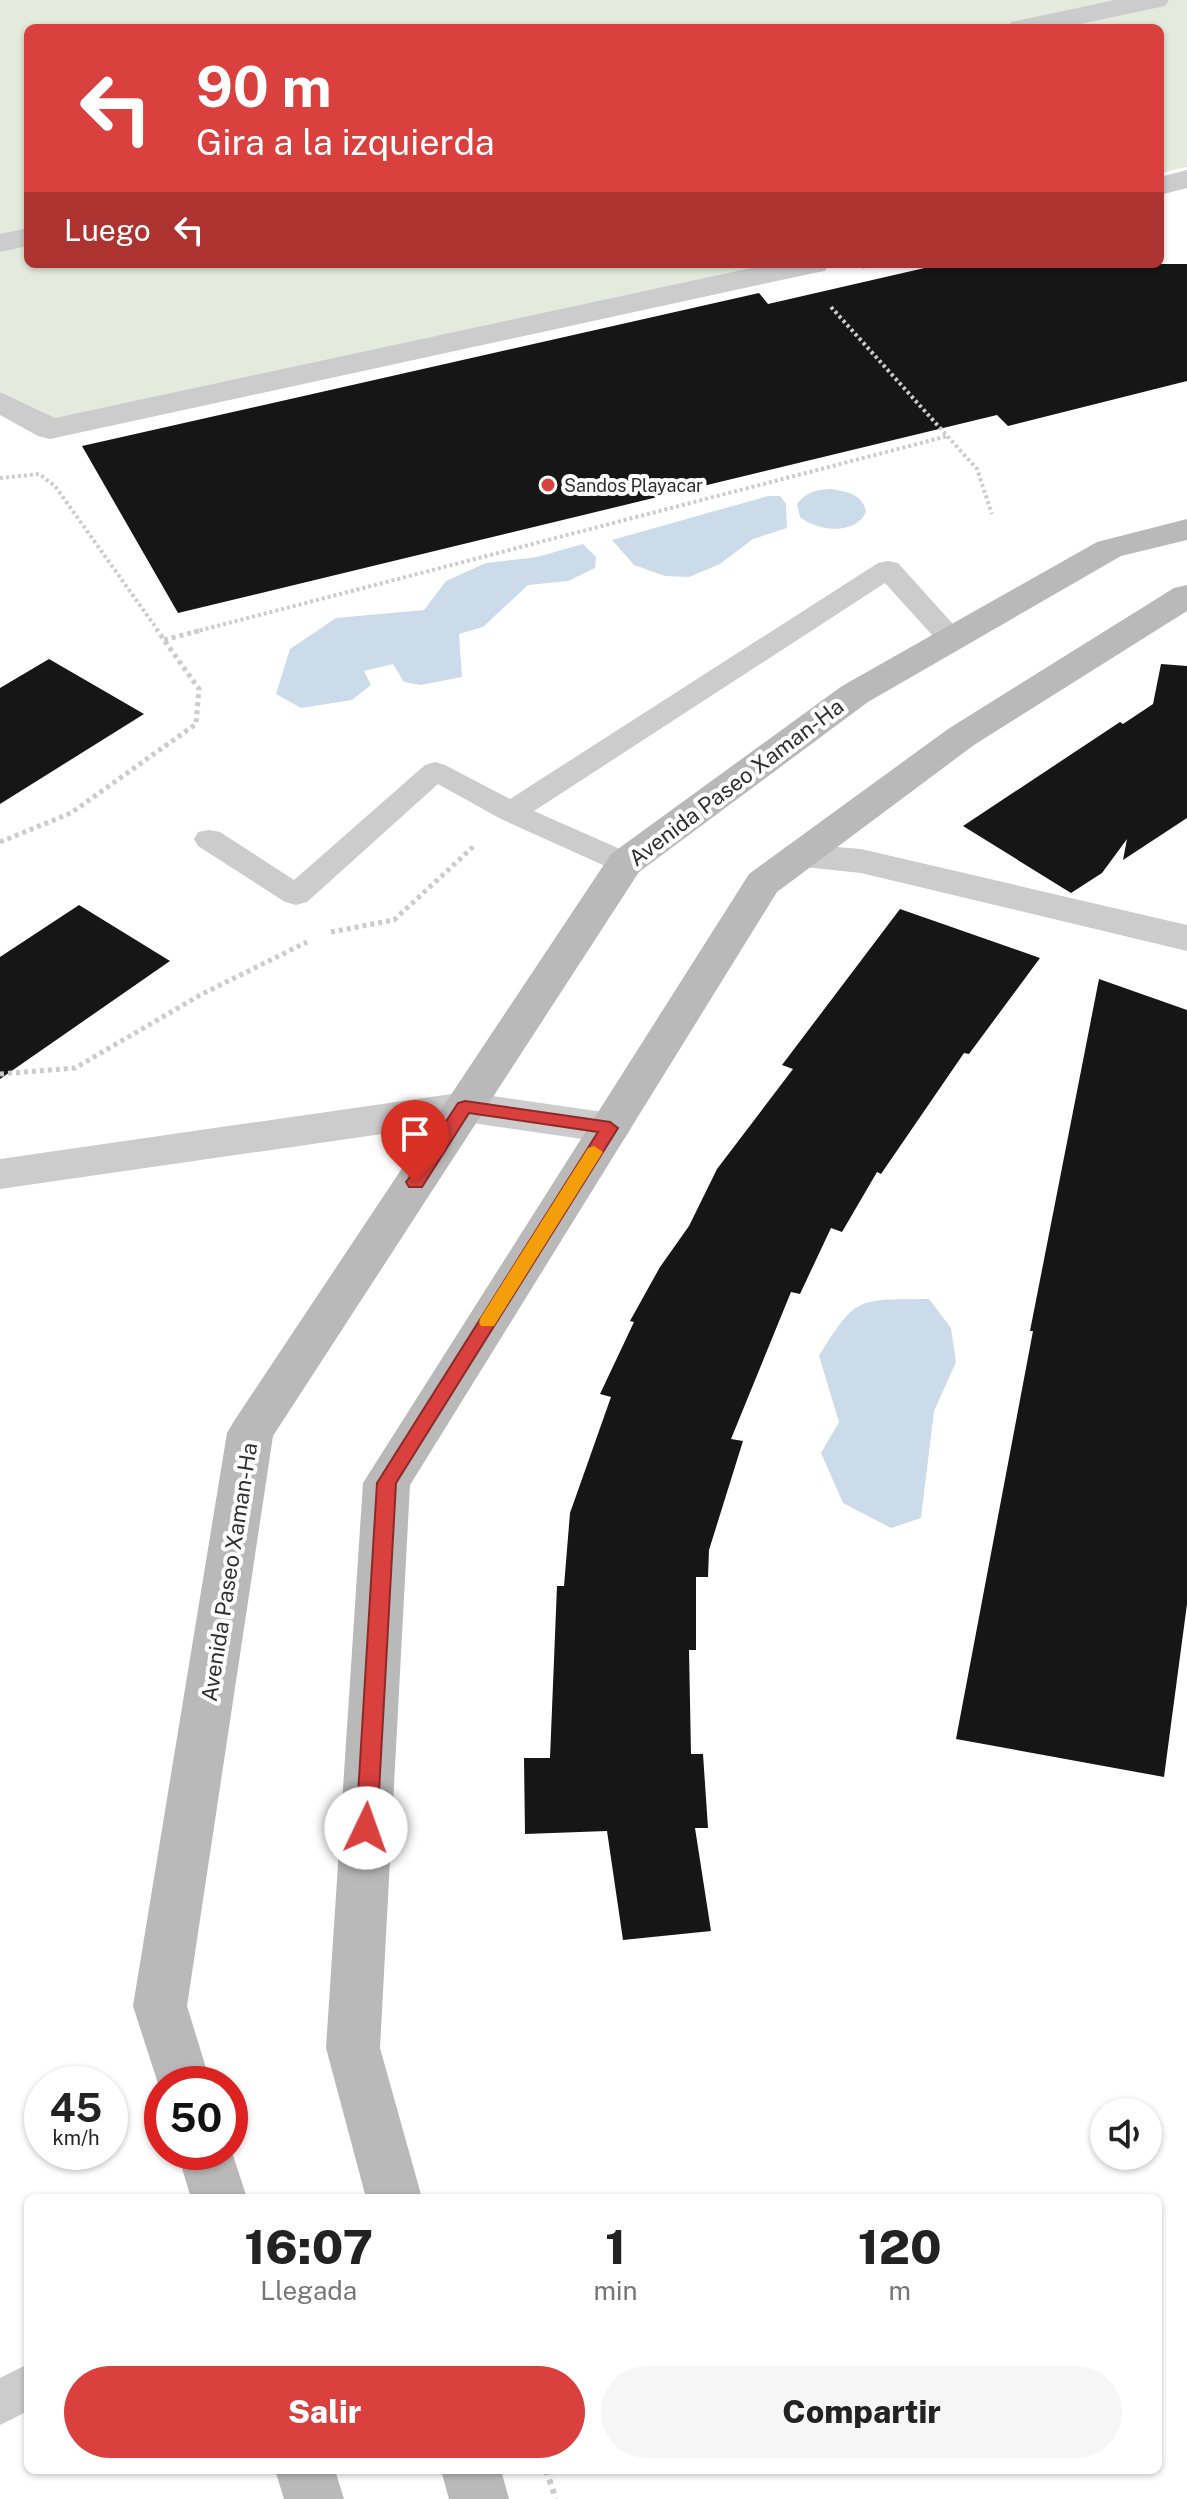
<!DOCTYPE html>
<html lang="es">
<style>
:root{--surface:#fff;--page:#f6f6f6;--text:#222;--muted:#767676;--accent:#d9403e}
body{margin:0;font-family:"Public Sans",sans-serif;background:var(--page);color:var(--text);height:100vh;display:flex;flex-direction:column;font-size:30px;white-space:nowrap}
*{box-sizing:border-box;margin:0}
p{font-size:26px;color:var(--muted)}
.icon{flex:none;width:44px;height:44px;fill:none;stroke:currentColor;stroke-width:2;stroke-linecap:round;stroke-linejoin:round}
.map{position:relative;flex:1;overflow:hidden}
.drawer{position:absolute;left:24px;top:2194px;width:1138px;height:280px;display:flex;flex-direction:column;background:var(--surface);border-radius:12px;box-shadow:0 2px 6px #0004}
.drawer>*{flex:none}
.top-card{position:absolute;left:24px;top:24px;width:1140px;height:244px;border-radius:12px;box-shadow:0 2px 6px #0004;background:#d9403e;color:#fff;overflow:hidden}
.fabs{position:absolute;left:1090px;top:2098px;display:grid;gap:16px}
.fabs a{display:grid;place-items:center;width:72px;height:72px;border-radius:50%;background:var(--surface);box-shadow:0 2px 6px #0004;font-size:40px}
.speed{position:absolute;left:24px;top:2066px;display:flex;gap:16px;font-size:40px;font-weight:700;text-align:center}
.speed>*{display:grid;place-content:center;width:104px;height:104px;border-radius:50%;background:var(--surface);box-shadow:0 2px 6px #0004;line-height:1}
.speed small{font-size:20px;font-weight:400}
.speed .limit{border:12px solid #d22;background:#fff;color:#111}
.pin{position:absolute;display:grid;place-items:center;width:68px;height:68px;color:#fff;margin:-82px -34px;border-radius:50% 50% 50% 0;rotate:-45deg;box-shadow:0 0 8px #0007}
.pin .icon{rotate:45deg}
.me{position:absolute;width:88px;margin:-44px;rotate:3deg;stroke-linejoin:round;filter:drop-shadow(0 0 6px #0008)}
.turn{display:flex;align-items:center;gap:28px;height:168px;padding:0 40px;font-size:36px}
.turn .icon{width:104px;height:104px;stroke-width:2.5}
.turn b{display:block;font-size:56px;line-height:68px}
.then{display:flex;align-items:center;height:76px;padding:0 40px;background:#0003;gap:16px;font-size:30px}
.eta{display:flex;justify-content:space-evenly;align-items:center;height:136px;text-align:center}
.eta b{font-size:48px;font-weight:800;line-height:56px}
.action{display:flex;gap:16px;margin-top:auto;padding:16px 40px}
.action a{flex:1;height:92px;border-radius:48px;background:var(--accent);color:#fff;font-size:32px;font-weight:800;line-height:92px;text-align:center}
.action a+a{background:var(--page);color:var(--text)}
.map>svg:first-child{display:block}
.green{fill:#e4ebde}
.water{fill:#ccdbea}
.building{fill:#161616}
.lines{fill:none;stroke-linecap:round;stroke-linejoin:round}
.path-far2{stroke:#ccc;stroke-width:4;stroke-dasharray:3 3;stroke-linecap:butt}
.path-far1{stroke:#ccc;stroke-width:5;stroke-dasharray:4 4;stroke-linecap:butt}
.path{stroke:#ccc;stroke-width:6;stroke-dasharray:5 5;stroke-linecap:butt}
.service{fill:#ccc;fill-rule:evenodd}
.minor{fill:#ccc;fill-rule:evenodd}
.secondary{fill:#b9b9b9;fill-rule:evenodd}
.route{fill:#d9403e;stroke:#8d2a28;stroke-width:2}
.slow{fill:#f59e0b}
.poi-dot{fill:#d9403e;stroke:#fff;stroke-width:3}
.labels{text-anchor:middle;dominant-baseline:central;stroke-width:8;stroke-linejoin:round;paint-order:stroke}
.far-poi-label{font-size:18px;fill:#2f2f2f;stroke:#fff;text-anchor:start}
.street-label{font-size:22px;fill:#2f2f2f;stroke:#fff}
</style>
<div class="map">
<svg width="1187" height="2499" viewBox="0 0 1187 2499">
<rect width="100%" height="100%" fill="#fff"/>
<!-- green -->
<path class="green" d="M 0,0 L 1187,0 L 1187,167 L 1160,173 L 1160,28 L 28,28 L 28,264 L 785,264 L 46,437 L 0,410 Z"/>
<!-- water -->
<path class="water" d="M 830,489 C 846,491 863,494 866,512 C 855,536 817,531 800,517 L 797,504 C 806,492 816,490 830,489 Z
M 768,496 L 780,496 L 786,504 L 787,528 L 753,539 L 720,564 L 689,577 L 665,576 L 634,565 L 612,540 Z
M 583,544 L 596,557 L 595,568 L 568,581 L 528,585 L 483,627 L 459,634 L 462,677 L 421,685 L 404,682 L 393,664 L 364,671 L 371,685 L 352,700 L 301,708 L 276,694 L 290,649 L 336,618 L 424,610 L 446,581 L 486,563 L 537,557 Z
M 929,1299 L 951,1328 L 956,1362 L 934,1411 L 921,1518 L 891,1528 L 843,1503 L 821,1453 L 839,1422 L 819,1356 C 857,1294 859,1300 929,1299 Z"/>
<!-- building -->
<path class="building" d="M 942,264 L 1187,264 L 1187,381 L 1008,426 L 997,415 L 178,613 L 82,446 L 759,293 L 768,304 Z
M 49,659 L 144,714 L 0,804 L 0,688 Z
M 1161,664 L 1187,666 L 1187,818 L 1123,860 L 1127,839 L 1102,873 L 1071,893 L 963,826 L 1120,722 L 1123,724 L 1153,704 Z
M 79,905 L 170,961 L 0,1079 L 0,957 Z
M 900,909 L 1040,958 L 969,1054 L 964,1053 L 881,1174 L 877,1172 L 842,1232 L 831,1228 L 800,1294 L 791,1292 L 731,1439 L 743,1441 L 709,1550 L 708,1577 L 696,1577 L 696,1650 L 689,1650 L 691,1754 L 703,1754 L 708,1828 L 695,1828 L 711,1931 L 623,1940 L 607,1831 L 525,1834 L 524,1758 L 550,1758 L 557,1586 L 564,1586 L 570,1513 L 611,1397 L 600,1394 L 634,1322 L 630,1321 L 660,1267 L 689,1226 L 717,1169 L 793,1069 L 782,1065 Z
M 1099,979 L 1187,1010 L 1187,1604 L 1164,1777 L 956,1739 L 1033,1331 L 1030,1331 Z"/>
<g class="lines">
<!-- path-far2 -->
<path class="path-far2" d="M 862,267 L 877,264
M 831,307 L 977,469 L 992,514
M 0,478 L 39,474 L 55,486 L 159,632
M 194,632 L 948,436"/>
<!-- path-far1 -->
<path class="path-far1" d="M 164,640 L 202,630
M 0,842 L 71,813 L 196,724 L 199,689 L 157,630
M 331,932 L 394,920 L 474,846
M 0,1074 L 75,1068 L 202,994 L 307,942"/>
<!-- path -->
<path class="path" d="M 546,2470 L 556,2499"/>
<!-- service -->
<path class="service" d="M 888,561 L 898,563 L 961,633 L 965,639 L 961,645 L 951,647 L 941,645 L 885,583 L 534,811 L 636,856 L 640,863 L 636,870 L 625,873 L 614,870 L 501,819 L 438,784 L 307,902 L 296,905 L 285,902 L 198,846 L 194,839 L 198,832 L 209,830 L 220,832 L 294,880 L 425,765 L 435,762 L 445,765 L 510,799 L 878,563 Z
M 28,2364 L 28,2411 L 0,2425 L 0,2378 Z"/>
<!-- minor -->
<path class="minor" d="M 1115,0 L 1169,0 L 1165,6 L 1061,28 L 1007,28 L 1011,22 Z
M 1187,170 L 1187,188 L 1160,195 L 1160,177 Z
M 28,228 L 28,246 L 0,252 L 0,234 Z
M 770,264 L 830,264 L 825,271 L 814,273 L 50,439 L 38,436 L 0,415 L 0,392 L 55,418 Z
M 799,844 L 861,849 L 1187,925 L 1187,951 L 861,873 L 785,865 L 780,856 L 785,847 Z
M 465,1092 L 610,1113 L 625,1118 L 631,1128 L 625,1138 L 610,1143 L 465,1122 L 0,1189 L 0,1159 Z"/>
<!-- secondary -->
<path class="secondary" d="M 1187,519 L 1187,540 L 1121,556 L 868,702 L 639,872 L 273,1436 L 187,2006 L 211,2084 L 162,2084 L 162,2096 L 133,2006 L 227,1433 L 234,1421 L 611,854 L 842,686 L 1097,542 Z
M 1187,585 L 1187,611 L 974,745 L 777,892 L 410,1485 L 380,2048 L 422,2198 L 366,2198 L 326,2048 L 363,1483 L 749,874 L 948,729 L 1174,588 Z
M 230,2146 L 247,2198 L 191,2198 L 177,2152 L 230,2152 Z
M 275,2470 L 335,2470 L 344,2499 L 284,2499 Z
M 441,2470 L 501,2470 L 509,2499 L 449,2499 Z"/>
</g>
<!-- route -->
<path class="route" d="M 465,1101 L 610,1122 L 618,1128 L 396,1483 L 377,1828 L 374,1834 L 366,1837 L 359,1834 L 356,1828 L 377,1483 L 598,1132 L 469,1113 L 422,1187 L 409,1187 L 406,1182 L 409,1178 L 458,1103 Z"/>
<!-- slow -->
<path class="slow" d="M 594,1146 L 603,1152 L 494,1326 L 481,1326 L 479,1322 L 481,1317 L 588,1148 Z"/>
<!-- markers -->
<circle class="poi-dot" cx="548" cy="485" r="8"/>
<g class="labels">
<!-- far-poi labels -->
<g class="far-poi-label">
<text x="564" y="485">Sandos Playacar</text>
</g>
<!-- street labels -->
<g class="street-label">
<text transform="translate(736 782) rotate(-37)">Avenida Paseo Xaman-Ha</text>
<text transform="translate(229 1572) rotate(-81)">Avenida Paseo Xaman-Ha</text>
</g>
</g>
</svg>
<div class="fabs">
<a><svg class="icon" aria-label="sound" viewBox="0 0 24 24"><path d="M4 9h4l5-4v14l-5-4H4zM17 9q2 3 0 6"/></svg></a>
</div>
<div class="speed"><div>45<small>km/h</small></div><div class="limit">50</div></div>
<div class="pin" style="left:415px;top:1182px;background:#d93025"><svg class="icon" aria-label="arrive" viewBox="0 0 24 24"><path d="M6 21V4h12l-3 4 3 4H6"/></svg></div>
<svg class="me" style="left:366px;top:1828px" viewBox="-20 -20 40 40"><circle r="19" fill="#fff"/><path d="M0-13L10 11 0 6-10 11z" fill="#d9403e"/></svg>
<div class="top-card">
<div class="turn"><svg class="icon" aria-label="left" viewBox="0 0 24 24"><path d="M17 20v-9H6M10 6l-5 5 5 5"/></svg><div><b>90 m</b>Gira a la izquierda</div></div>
<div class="then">Luego<svg class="icon" aria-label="left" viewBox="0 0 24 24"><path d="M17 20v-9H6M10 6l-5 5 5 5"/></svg></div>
</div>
<section class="drawer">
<div class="eta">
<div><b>16:07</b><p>Llegada</p></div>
<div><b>1</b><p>min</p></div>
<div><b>120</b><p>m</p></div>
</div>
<div class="action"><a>Salir</a><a>Compartir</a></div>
</section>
</div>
